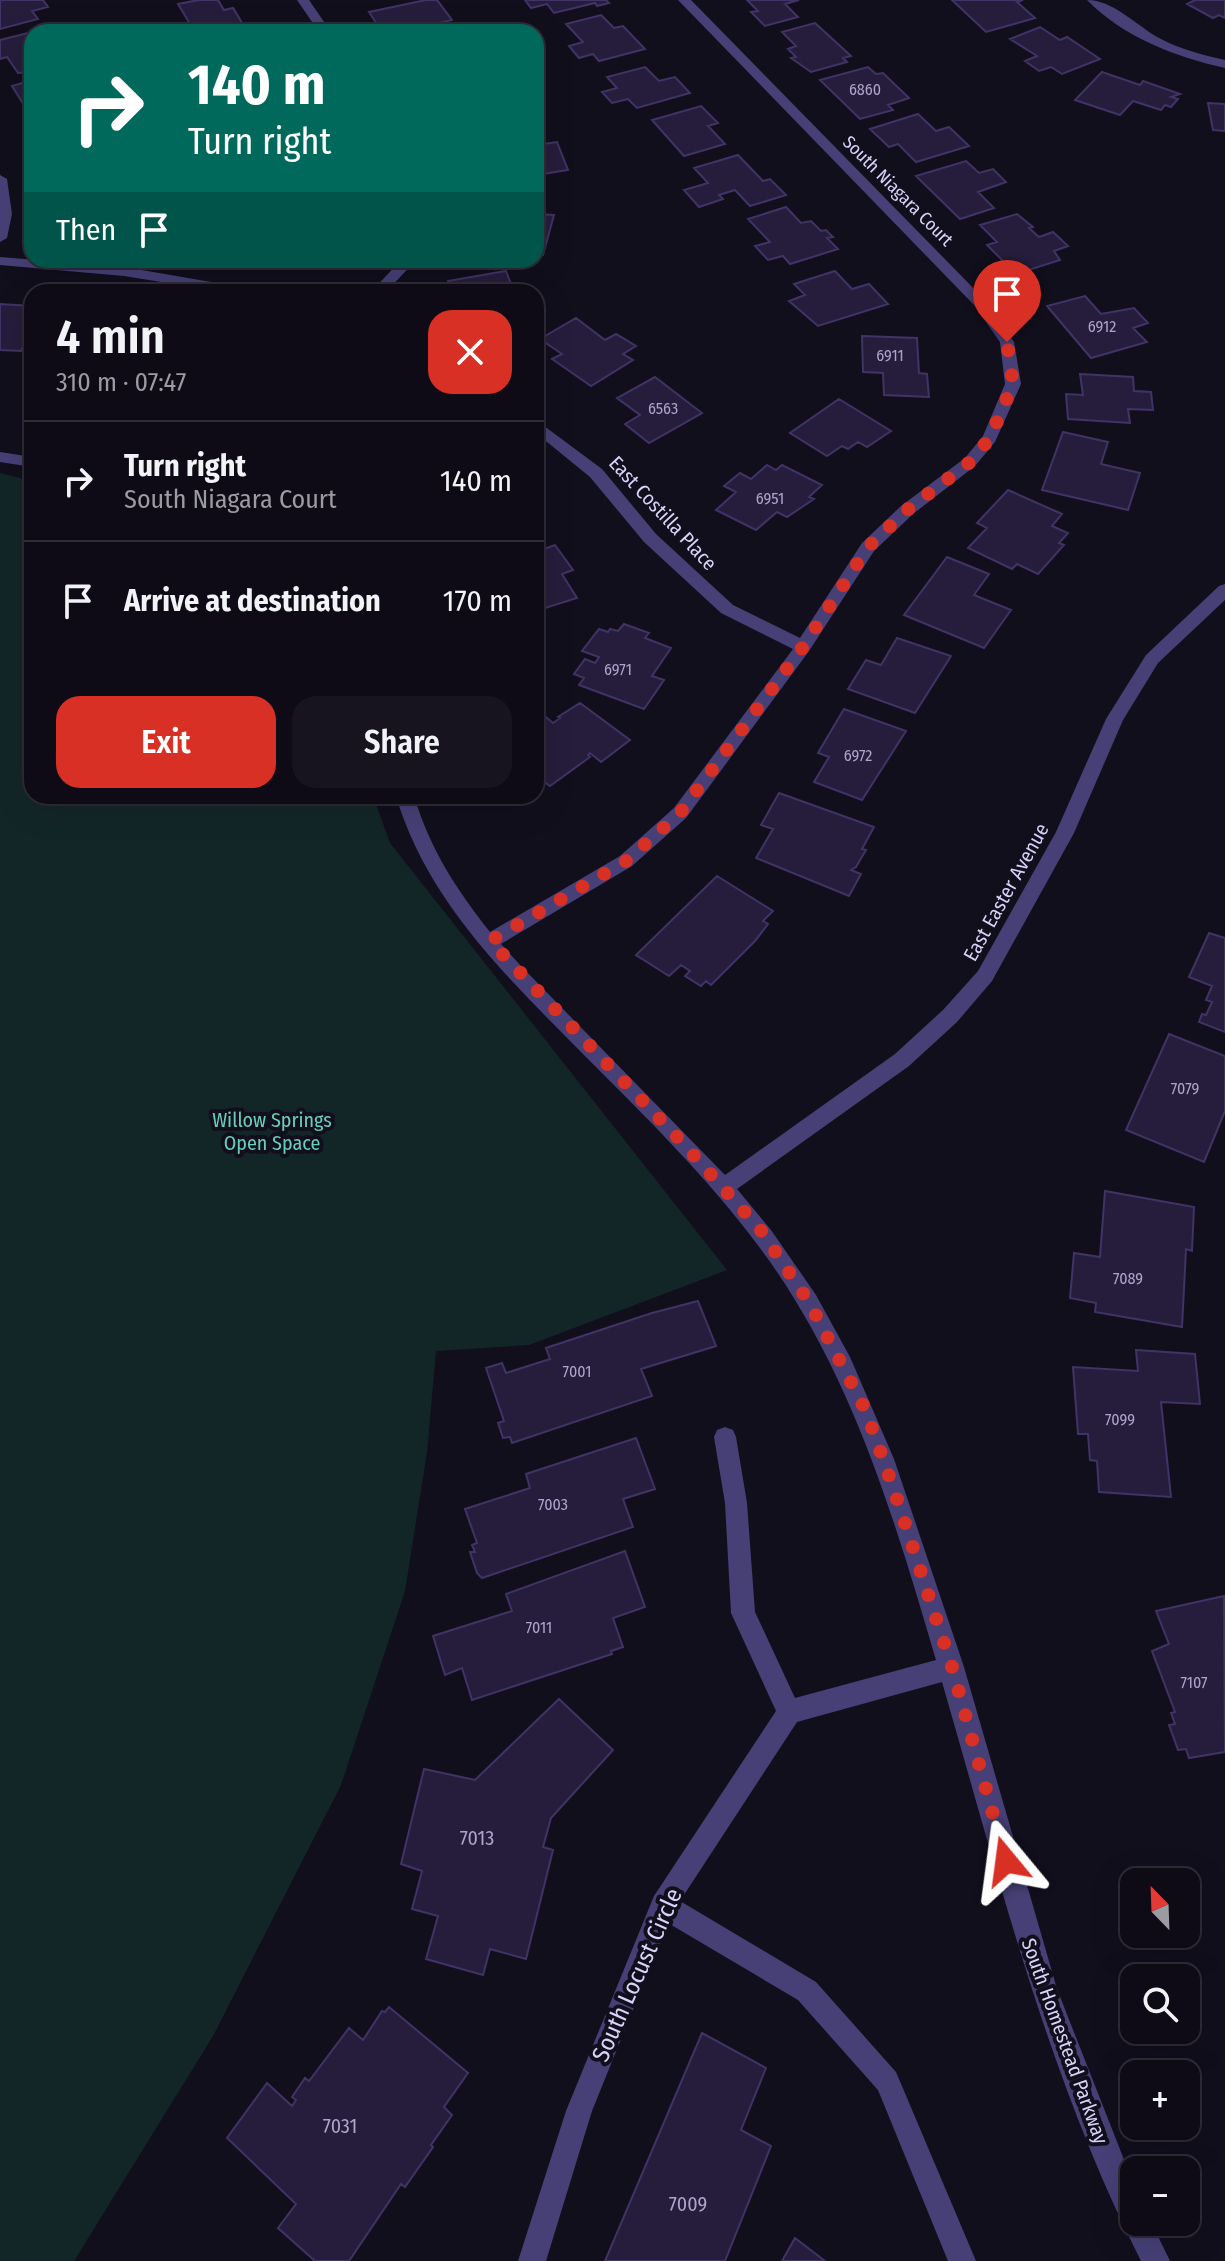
<!DOCTYPE html>
<meta charset="utf-8">
<style>
:root{--surface:#0e0b16;--page:#17141f;--text:#f1f3f6;--muted:#9b9ba1;--line:#2e2b35;--accent:#d93025}
body{margin:0;font-family:"Fira Sans Condensed",sans-serif;background:var(--page);color:var(--text);height:100vh;display:flex;flex-direction:column;font-size:30px;white-space:nowrap}
*{box-sizing:border-box;margin:0}
p{font-size:26px;color:var(--muted)}
.icon{flex:none;width:44px;height:44px;fill:none;stroke:currentColor;stroke-width:2;stroke-linecap:round;stroke-linejoin:round}
.map{position:relative;flex:1;overflow:hidden}
.sheet{position:absolute;left:24px;top:284px;width:520px;height:520px;display:flex;flex-direction:column;background:var(--surface);border-radius:24px;box-shadow:0 8px 32px #0002,0 0 0 2px var(--line)}
.sheet>*{flex:none}
.hud{position:absolute;left:24px;top:24px;width:520px;height:244px;border-radius:24px;box-shadow:0 8px 32px #0002,0 0 0 2px var(--line);background:#00695c;color:#fff;overflow:hidden}
.needle{width:52px;rotate:337deg}
.fabs{position:absolute;left:1120px;top:1868px;display:grid;gap:16px}
.fabs a{display:grid;place-items:center;width:80px;height:80px;border-radius:16px;background:var(--surface);box-shadow:0 8px 32px #0002,0 0 0 2px var(--line);font-size:40px}
.pin{position:absolute;display:grid;place-items:center;width:68px;height:68px;color:#fff;margin:-82px -34px;border-radius:50% 50% 50% 0;rotate:-45deg;box-shadow:0 0 8px #0007}
.pin .icon{rotate:45deg}
.me{position:absolute;width:88px;margin:-44px;rotate:344deg;stroke-linejoin:round;filter:drop-shadow(0 0 6px #0008)}
.turn{display:flex;align-items:center;gap:28px;height:168px;padding:0 32px;font-size:36px}
.turn .icon{width:104px;height:104px;stroke-width:2.5}
.turn b{display:block;font-size:56px;line-height:68px}
.then{display:flex;align-items:center;height:76px;padding:0 32px;background:#0003;gap:16px;font-size:30px}
.round{display:grid;place-items:center;flex:none;width:84px;height:84px;border-radius:24px;background:var(--page)}
.head{display:flex;align-items:center;justify-content:space-between;height:136px;padding:0 32px}
h1{font-size:48px;font-weight:600;line-height:60px}
.primary-button{display:flex;gap:16px;margin-top:auto;padding:16px 32px}
.primary-button a{flex:1;height:92px;border-radius:24px;background:var(--accent);color:#fff;font-size:32px;font-weight:600;line-height:92px;text-align:center}
.primary-button a+a{background:var(--page);color:var(--text)}
ul{padding:0;list-style:none}
li{display:flex;align-items:center;gap:24px;height:120px;padding:0 32px;border-top:2px solid var(--line)}
li div{flex:1}
li b{display:block;font-size:30px}
li em{font-style:normal}
.map>svg:first-child{display:block}
.green{fill:#132627}
.building{fill:#261d3c;stroke:#403365;stroke-width:2}
.lines{fill:none;stroke-linecap:round;stroke-linejoin:round}
.minor{fill:#464076;fill-rule:evenodd}
.route{stroke:#d93025;stroke-width:14;stroke-dasharray:0 25.2}
.labels{text-anchor:middle;dominant-baseline:central;stroke-width:8;stroke-linejoin:round;paint-order:stroke}
.number-label{font-size:16px;fill:#aca5ca}
.far-street-label{font-size:18px;fill:#d9d2f9;stroke:#120f1d}
.street-label{font-size:20px;fill:#d9d2f9;stroke:#120f1d}
.park-label{font-size:20px;fill:#68cebc;stroke:#120f1d}
.near-number-label{font-size:20px;fill:#aca5ca}
.near-street-label{font-size:24px;fill:#d9d2f9;stroke:#120f1d}
</style>
<div class="map">
<svg width="1225" height="2261" viewBox="0 0 1225 2261">
<rect width="100%" height="100%" fill="#120f1d"/>
<!-- green -->
<path class="green" d="M 0,473 L 32,481 L 32,796 L 373,796 L 390,843 L 727,1270 L 529,1345 L 436,1351 L 427,1452 L 405,1591 L 341,1785 L 213,2036 L 74,2261 L 0,2261 Z"/>
<!-- building -->
<path class="building" d="M 0,0 L 43,0 L 48,7 L 32,11 L 38,19 L 0,29 Z
M 199,0 L 218,0 L 224,10 L 233,8 L 247,31 L 179,32 L 176,27 L 190,24 L 178,4 Z
M 426,0 L 437,0 L 452,20 L 420,28 L 423,32 L 382,32 L 369,12 Z
M 525,0 L 606,0 L 609,3 L 597,6 L 595,3 L 554,13 L 547,4 L 531,8 Z
M 747,0 L 799,0 L 785,4 L 798,17 L 765,26 L 751,12 L 758,11 Z
M 952,0 L 1023,0 L 1017,2 L 1035,18 L 986,32 Z
M 1195,0 L 1225,0 L 1225,18 L 1219,15 L 1213,18 L 1187,4 Z
M 601,15 L 614,28 L 623,26 L 645,49 L 599,61 L 593,54 L 579,58 L 569,46 L 583,42 L 566,24 Z
M 815,23 L 851,56 L 843,58 L 847,62 L 811,72 L 791,58 L 796,57 L 788,49 L 796,46 L 782,32 Z
M 1040,27 L 1060,40 L 1067,37 L 1100,59 L 1062,74 L 1051,67 L 1039,71 L 1025,61 L 1037,56 L 1010,39 Z
M 40,30 L 32,32 L 30,72 L 18,73 L 7,57 L 0,59 L 0,40 Z
M 645,67 L 659,81 L 675,77 L 690,93 L 637,108 L 628,99 L 612,103 L 602,92 L 617,88 L 607,77 Z
M 868,67 L 876,74 L 883,73 L 909,98 L 888,105 L 893,110 L 860,119 L 820,80 Z
M 1102,72 L 1140,85 L 1143,81 L 1180,94 L 1171,97 L 1178,99 L 1171,107 L 1165,105 L 1161,110 L 1133,101 L 1120,115 L 1075,100 Z
M 32,80 L 32,109 L 27,110 L 12,86 Z
M 1208,103 L 1225,104 L 1225,131 L 1213,130 Z
M 701,106 L 718,123 L 708,126 L 725,144 L 684,156 L 652,120 Z
M 918,114 L 936,131 L 949,127 L 969,146 L 916,162 L 898,144 L 889,147 L 870,129 Z
M 557,142 L 568,170 L 536,175 L 536,145 Z
M 738,155 L 763,181 L 770,179 L 786,195 L 750,206 L 735,190 L 719,195 L 723,199 L 699,207 L 684,190 L 708,183 L 694,168 Z
M 966,161 L 979,173 L 993,169 L 1006,182 L 978,192 L 994,208 L 960,219 L 916,176 Z
M 786,207 L 801,223 L 811,221 L 821,231 L 826,230 L 833,237 L 827,238 L 838,249 L 790,264 L 783,256 L 768,260 L 755,246 L 770,242 L 748,219 Z
M 536,214 L 554,215 L 543,255 L 536,255 Z
M 1017,214 L 1033,227 L 1029,228 L 1039,237 L 1053,232 L 1068,246 L 1054,251 L 1060,260 L 1016,274 L 987,245 L 997,242 L 980,225 Z
M 506,271 L 514,292 L 452,292 L 448,281 Z
M 835,271 L 852,289 L 869,284 L 888,304 L 818,326 L 789,301 L 805,295 L 794,284 Z
M 1085,296 L 1101,314 L 1134,308 L 1148,323 L 1133,328 L 1147,342 L 1091,358 L 1047,306 Z
M 0,304 L 32,306 L 32,344 L 24,343 L 21,351 L 0,350 Z
M 576,318 L 605,340 L 616,334 L 636,346 L 623,354 L 633,360 L 591,386 L 552,359 L 562,354 L 540,339 Z
M 862,336 L 917,338 L 919,373 L 927,374 L 929,397 L 884,395 L 883,373 L 863,372 Z
M 1080,374 L 1133,377 L 1134,391 L 1151,392 L 1153,410 L 1128,409 L 1130,423 L 1068,419 L 1066,394 L 1083,395 Z
M 655,377 L 702,413 L 649,443 L 625,424 L 640,415 L 617,398 Z
M 839,399 L 891,431 L 867,447 L 858,442 L 848,449 L 842,446 L 827,456 L 790,433 Z
M 1063,432 L 1108,442 L 1101,464 L 1140,473 L 1128,510 L 1042,490 Z
M 767,465 L 776,470 L 782,465 L 822,485 L 809,497 L 814,499 L 787,517 L 777,512 L 756,530 L 716,510 L 736,492 L 724,486 L 740,473 L 751,479 Z
M 1008,490 L 1062,514 L 1052,526 L 1068,533 L 1059,543 L 1064,545 L 1038,574 L 1017,564 L 1012,569 L 968,548 L 987,528 L 977,523 Z
M 555,545 L 573,570 L 562,574 L 577,598 L 536,611 L 536,552 Z
M 947,557 L 989,574 L 974,595 L 1011,610 L 984,648 L 904,615 Z
M 624,624 L 649,633 L 645,638 L 671,648 L 652,676 L 664,680 L 644,709 L 579,685 L 584,678 L 574,674 L 585,659 L 595,663 L 599,657 L 582,651 L 599,629 L 608,632 L 610,629 L 618,631 Z
M 897,638 L 951,656 L 915,713 L 848,689 L 866,660 L 881,665 Z
M 580,703 L 630,740 L 601,762 L 590,753 L 588,755 L 590,757 L 550,786 L 536,776 L 536,716 L 541,713 L 553,723 L 560,718 L 558,717 Z
M 844,709 L 906,731 L 862,800 L 814,782 L 829,757 L 818,753 Z
M 779,793 L 874,827 L 862,849 L 866,850 L 856,867 L 851,870 L 861,874 L 849,896 L 756,858 L 773,829 L 761,825 Z
M 717,876 L 773,911 L 763,921 L 768,924 L 755,941 L 711,985 L 706,981 L 701,986 L 685,976 L 690,971 L 681,965 L 669,976 L 636,955 Z
M 1209,933 L 1225,938 L 1225,1032 L 1199,1022 L 1202,1014 L 1206,1015 L 1212,1002 L 1206,1000 L 1212,986 L 1189,977 Z
M 1169,1034 L 1225,1056 L 1225,1111 L 1204,1162 L 1126,1130 Z
M 1105,1191 L 1194,1207 L 1192,1251 L 1186,1249 L 1182,1327 L 1095,1312 L 1096,1303 L 1070,1298 L 1074,1253 L 1100,1257 Z
M 698,1301 L 716,1346 L 641,1369 L 652,1396 L 512,1443 L 510,1437 L 503,1438 L 498,1423 L 504,1421 L 486,1368 L 502,1363 L 506,1373 L 550,1359 L 546,1348 L 652,1313 Z
M 1136,1350 L 1195,1354 L 1200,1404 L 1161,1402 L 1171,1497 L 1099,1492 L 1097,1461 L 1090,1460 L 1088,1434 L 1078,1434 L 1073,1367 L 1138,1371 Z
M 636,1438 L 655,1489 L 623,1499 L 633,1527 L 482,1578 L 477,1573 L 470,1552 L 475,1552 L 472,1545 L 477,1543 L 465,1509 L 530,1488 L 526,1474 Z
M 625,1551 L 645,1607 L 613,1618 L 623,1647 L 611,1651 L 612,1654 L 472,1700 L 462,1668 L 445,1675 L 433,1636 L 512,1611 L 506,1594 Z
M 1224,1596 L 1225,1752 L 1189,1758 L 1186,1749 L 1178,1750 L 1169,1725 L 1175,1724 L 1171,1713 L 1175,1712 L 1152,1651 L 1169,1644 L 1156,1611 Z
M 559,1699 L 613,1750 L 551,1818 L 543,1847 L 553,1850 L 526,1959 L 490,1949 L 483,1975 L 426,1959 L 438,1916 L 412,1909 L 422,1871 L 401,1864 L 424,1769 L 475,1780 Z
M 389,2007 L 468,2073 L 444,2107 L 452,2115 L 431,2145 L 433,2147 L 405,2187 L 401,2184 L 349,2261 L 315,2261 L 278,2228 L 296,2204 L 227,2138 L 267,2083 L 292,2106 L 296,2100 L 292,2097 L 305,2078 L 309,2081 L 349,2028 L 363,2040 L 382,2011 L 385,2012 Z
M 702,2033 L 766,2068 L 741,2130 L 771,2146 L 725,2261 L 605,2261 Z
M 795,2238 L 825,2261 L 782,2261 Z"/>
<g class="lines">
<!-- minor -->
<path class="minor" d="M 297,0 L 309,0 L 331,32 L 319,32 Z
M 678,0 L 691,0 L 984,299 L 1014,342 L 1021,384 L 995,442 L 975,466 L 913,514 L 874,551 L 809,651 L 686,818 L 632,866 L 501,944 L 522,967 L 725,1175 L 895,1054 L 943,1010 L 978,971 L 1056,832 L 1106,719 L 1146,655 L 1219,586 L 1225,584 L 1225,600 L 1158,663 L 1123,720 L 1074,833 L 992,981 L 957,1022 L 909,1066 L 737,1189 L 771,1230 L 816,1295 L 850,1357 L 894,1459 L 964,1667 L 1057,1989 L 1134,2185 L 1134,2222 L 1151,2222 L 1170,2261 L 1141,2261 C 1048,2078 999,1878 942,1682 L 797,1722 L 680,1901 L 816,1982 L 896,2072 L 976,2261 L 948,2261 L 878,2090 L 798,2000 L 668,1923 L 592,2111 L 546,2261 L 518,2261 L 566,2111 L 654,1896 L 776,1711 L 731,1613 L 725,1503 L 714,1437 L 717,1430 L 725,1427 L 733,1430 L 736,1437 L 747,1503 L 755,1612 L 795,1698 L 936,1660 C 893,1514 850,1367 757,1244 C 706,1176 643,1114 582,1053 C 507,977 427,901 396,796 L 414,796 C 430,849 456,889 490,932 L 620,856 L 674,808 L 793,649 L 721,613 L 644,542 L 590,477 L 536,433 L 536,420 L 602,469 L 656,534 L 733,605 L 800,638 L 862,543 L 901,506 L 965,458 L 983,436 L 1005,384 L 1000,342 L 974,305 Z
M 1087,0 C 1113,0 1136,25 1159,38 C 1180,49 1202,55 1225,60 L 1225,68 C 1176,57 1123,37 1087,0 Z
M 0,175 L 7,179 L 12,214 L 7,238 L 0,242 Z
M 0,257 L 124,267 L 246,288 L 253,292 L 224,292 L 124,276 L 0,265 Z
M 401,260 L 416,260 L 386,292 L 371,292 Z
M 0,452 L 32,457 L 32,467 L 0,462 Z"/>
</g>
<g class="lines">
<!-- route -->
<path class="route" d="M 1006,1861 L 952,1667 L 894,1490 L 866,1411 L 809,1302 L 760,1229 L 679,1139 L 490,941 L 626,861 L 680,813 L 803,647 L 868,547 L 907,510 L 970,462 L 990,438 L 1013,384 L 1007,342"/>
</g>
<g class="labels">
<!-- number labels -->
<g class="number-label">
<text x="865" y="89">6860</text>
<text x="1102" y="326">6912</text>
<text x="890" y="355">6911</text>
<text x="663" y="408">6563</text>
<text x="770" y="498">6951</text>
<text x="618" y="669">6971</text>
<text x="858" y="755">6972</text>
<text x="1185" y="1088">7079</text>
<text x="1128" y="1278">7089</text>
<text x="577" y="1371">7001</text>
<text x="1120" y="1419">7099</text>
<text x="553" y="1504">7003</text>
<text x="539" y="1627">7011</text>
<text x="1194" y="1682">7107</text>
</g>
<!-- far-street labels -->
<g class="far-street-label">
<text transform="translate(898 191) rotate(45)">South Niagara Court</text>
</g>
<!-- street labels -->
<g class="street-label">
<text transform="translate(663 513) rotate(47)">East Costilla Place</text>
<text transform="translate(1006 892) rotate(-61)">East Easter Avenue</text>
<text transform="translate(1065 2041) rotate(70)">South Homestead Parkway</text>
</g>
<!-- park labels -->
<g class="park-label">
<text x="272" y="1120">Willow Springs<tspan x="272" dy="23">Open Space</tspan></text>
</g>
<!-- near-number labels -->
<g class="near-number-label">
<text x="477" y="1838">7013</text>
<text x="340" y="2126">7031</text>
<text x="688" y="2204">7009</text>
</g>
<!-- near-street labels -->
<g class="near-street-label">
<text transform="translate(637 1975) rotate(-66)">South Locust Circle</text>
</g>
</g>
</svg>
<div class="fabs">
<a><svg class="needle" viewBox="-14 -14 28 28"><path d="M0-13l5 13h-10z" fill="#e53935"/><path d="M0 13l5-13h-10z" fill="#9b9ba1"/></svg></a>
<a><svg class="icon" aria-label="search" viewBox="0 0 24 24"><circle cx="10" cy="10" r="6"/><path d="M15 15l6 6"/></svg></a>
<a>+</a>
<a>−</a>
</div>
<div class="pin" style="left:1007px;top:342px;background:#d93025"><svg class="icon" aria-label="arrive" viewBox="0 0 24 24"><path d="M6 21V4h12l-3 4 3 4H6"/></svg></div>
<svg class="me" style="left:1006px;top:1861px" viewBox="-20 -20 40 40"><path d="M0-17L14 15 0 8-14 15z" fill="#d93025" stroke="#fff" stroke-width="4"/></svg>
<div class="hud">
<div class="turn"><svg class="icon" aria-label="right" viewBox="0 0 24 24"><path d="M7 20v-9h11M14 6l5 5-5 5"/></svg><div><b>140 m</b>Turn right</div></div>
<div class="then">Then<svg class="icon" aria-label="arrive" viewBox="0 0 24 24"><path d="M6 21V4h12l-3 4 3 4H6"/></svg></div>
</div>
<section class="sheet">
<div class="head"><div><h1>4 min</h1><p>310 m · 07:47</p></div><a class="round" style="background:#d93025;color:#fff"><svg class="icon" aria-label="close" viewBox="0 0 24 24"><path d="M6 6l12 12M18 6L6 18"/></svg></a></div>
<ul>
<li><svg class="icon" aria-label="right" viewBox="0 0 24 24"><path d="M7 20v-9h11M14 6l5 5-5 5"/></svg><div><b>Turn right</b><p>South Niagara Court</p></div><em>140 m</em></li>
<li><svg class="icon" aria-label="arrive" viewBox="0 0 24 24"><path d="M6 21V4h12l-3 4 3 4H6"/></svg><div><b>Arrive at destination</b></div><em>170 m</em></li>
</ul>
<div class="primary-button"><a>Exit</a><a>Share</a></div>
</section>
</div>
